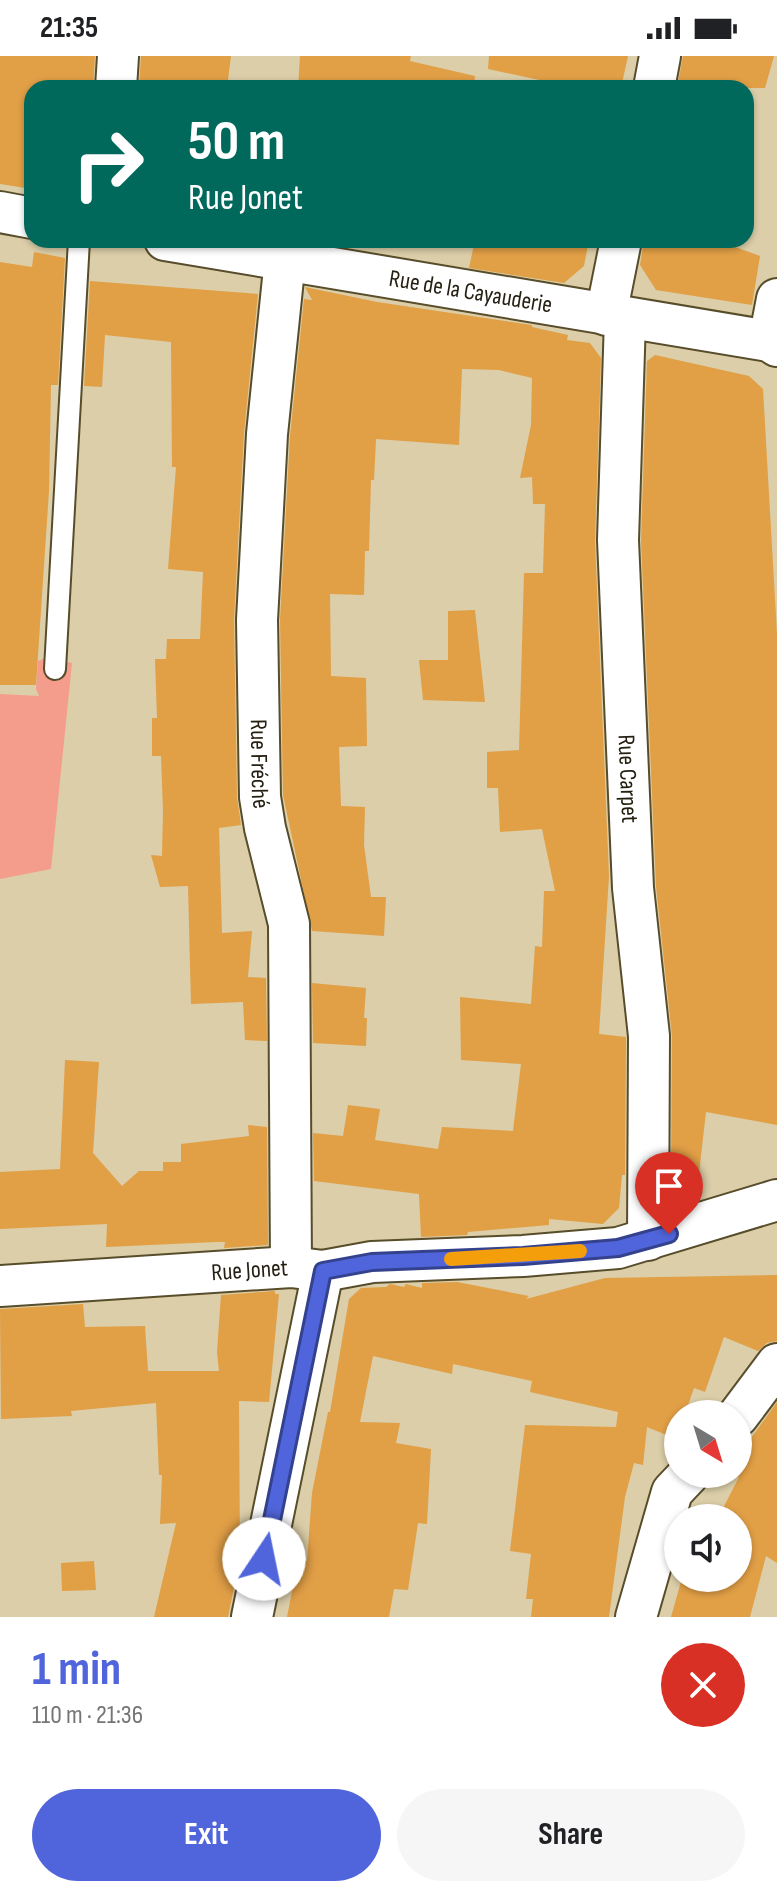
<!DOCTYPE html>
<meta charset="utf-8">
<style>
:root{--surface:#fff;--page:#f6f6f6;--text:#202124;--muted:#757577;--accent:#5065db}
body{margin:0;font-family:"Sofia Sans Condensed",sans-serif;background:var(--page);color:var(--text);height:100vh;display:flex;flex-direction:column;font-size:30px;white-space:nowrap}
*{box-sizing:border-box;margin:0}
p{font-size:26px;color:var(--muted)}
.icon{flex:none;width:44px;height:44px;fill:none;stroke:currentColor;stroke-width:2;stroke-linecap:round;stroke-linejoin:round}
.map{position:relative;height:1561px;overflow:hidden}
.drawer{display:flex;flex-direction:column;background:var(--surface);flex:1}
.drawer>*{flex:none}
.banner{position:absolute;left:24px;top:24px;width:730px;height:168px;border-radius:24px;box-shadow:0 2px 6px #0004;background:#00695c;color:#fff;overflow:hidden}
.needle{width:52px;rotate:142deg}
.fabs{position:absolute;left:664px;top:1344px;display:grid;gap:16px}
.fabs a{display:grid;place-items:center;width:88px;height:88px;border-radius:50%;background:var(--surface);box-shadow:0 2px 6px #0004;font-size:40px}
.pin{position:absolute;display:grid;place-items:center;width:68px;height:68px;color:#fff;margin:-82px -34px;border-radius:50% 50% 50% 0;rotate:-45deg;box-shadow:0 0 8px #0007}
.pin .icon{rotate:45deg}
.me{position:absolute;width:88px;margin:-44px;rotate:11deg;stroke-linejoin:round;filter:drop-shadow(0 0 6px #0008)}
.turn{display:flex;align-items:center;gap:28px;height:168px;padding:0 32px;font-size:36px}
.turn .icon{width:104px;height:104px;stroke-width:2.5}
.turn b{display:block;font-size:56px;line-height:68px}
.round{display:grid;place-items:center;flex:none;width:84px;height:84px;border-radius:42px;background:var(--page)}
.summary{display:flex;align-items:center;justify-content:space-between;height:136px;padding:0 32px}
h1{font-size:48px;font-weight:700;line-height:60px;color:var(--accent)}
.primary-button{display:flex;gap:16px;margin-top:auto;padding:16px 32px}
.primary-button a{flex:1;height:92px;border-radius:48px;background:var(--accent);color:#fff;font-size:32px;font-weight:700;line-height:92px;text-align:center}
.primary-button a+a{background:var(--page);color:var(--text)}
.status{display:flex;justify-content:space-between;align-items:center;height:56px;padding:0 40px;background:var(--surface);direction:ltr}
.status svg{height:22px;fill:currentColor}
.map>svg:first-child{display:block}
.green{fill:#f59d8c}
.building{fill:#e19f46}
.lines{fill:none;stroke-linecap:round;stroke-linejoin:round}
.lane-casing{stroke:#584d2b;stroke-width:24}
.street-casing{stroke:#584d2b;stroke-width:44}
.lane{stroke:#fff;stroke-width:20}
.street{stroke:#fff;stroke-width:40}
.route-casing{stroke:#34428e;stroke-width:20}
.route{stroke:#5065db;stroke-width:14}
.slow{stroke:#f59e0b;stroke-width:14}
.labels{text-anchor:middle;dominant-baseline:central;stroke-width:8;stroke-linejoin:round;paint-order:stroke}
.street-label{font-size:24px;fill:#252011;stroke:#f6efdc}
</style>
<div class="status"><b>21:35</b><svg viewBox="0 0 49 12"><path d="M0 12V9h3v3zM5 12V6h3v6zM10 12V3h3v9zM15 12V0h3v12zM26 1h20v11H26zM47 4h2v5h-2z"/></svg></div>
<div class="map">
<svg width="777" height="1561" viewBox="0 0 777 1561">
<rect width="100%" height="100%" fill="#dbcea8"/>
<!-- green -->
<path class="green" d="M 45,602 L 72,607 L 51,813 L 0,823 L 0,638 L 39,640 L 36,633 L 38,605 Z"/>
<!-- building -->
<path class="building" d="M 0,0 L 95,0 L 93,32 L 32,32 L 32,133 L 0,128 Z
M 141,0 L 231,0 L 227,32 L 139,32 Z
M 300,0 L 411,0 L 410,5 L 475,20 L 474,32 L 298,32 Z
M 489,0 L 628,0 L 621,32 L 542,32 L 544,25 L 488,13 Z
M 683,0 L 774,0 L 765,32 L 677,32 Z
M 475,184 L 589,184 L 584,210 L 564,227 L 469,212 Z
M 644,184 L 716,184 L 760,200 L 752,249 L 656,234 L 640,209 Z
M 34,196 L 65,202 L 58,329 L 51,329 L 49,435 L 36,629 L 0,629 L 0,206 L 32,211 Z
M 90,225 L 258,238 L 244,377 L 234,563 L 237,741 L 241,769 L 219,772 L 222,877 L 252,875 L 248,921 L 266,922 L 267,985 L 245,984 L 243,946 L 191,948 L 188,830 L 160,831 L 151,799 L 162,800 L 163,755 L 161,700 L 152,700 L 152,662 L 157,662 L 155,603 L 166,603 L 167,583 L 200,583 L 203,516 L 168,513 L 176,411 L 172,411 L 171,286 L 105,279 L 102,331 L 84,330 Z
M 305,231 L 377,246 L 532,269 L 532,271 L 568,279 L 567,284 L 590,287 L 601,302 L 595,485 L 609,820 L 599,978 L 626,981 L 625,1119 L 622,1119 L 619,1152 L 603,1168 L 549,1163 L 549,1169 L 468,1176 L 467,1179 L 421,1181 L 419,1138 L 314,1125 L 313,1077 L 343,1080 L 348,1049 L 380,1053 L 375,1084 L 438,1093 L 442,1071 L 513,1075 L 521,1008 L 461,1004 L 460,941 L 531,948 L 535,890 L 542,891 L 544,835 L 555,835 L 542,773 L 500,776 L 498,732 L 487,732 L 487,696 L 519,694 L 524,517 L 543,517 L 545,448 L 533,448 L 532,421 L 520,422 L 531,369 L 532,322 L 499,314 L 462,313 L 459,389 L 376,383 L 374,424 L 371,424 L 369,495 L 365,495 L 364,539 L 330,538 L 331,620 L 366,622 L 367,690 L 339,691 L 341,750 L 365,751 L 364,789 L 371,841 L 386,841 L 384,880 L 312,875 L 283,739 L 280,564 L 290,380 L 304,243 L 312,244 Z
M 655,299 L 749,320 L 763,333 L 777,578 L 777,1069 L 706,1056 L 698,1126 L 671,1123 L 672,980 L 656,830 L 641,484 L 647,305 Z
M 475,554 L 485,646 L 423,644 L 419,604 L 448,604 L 448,555 Z
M 312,927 L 366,932 L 364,962 L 367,962 L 366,990 L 313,987 Z
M 65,1004 L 99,1006 L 93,1097 L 122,1130 L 139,1115 L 163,1115 L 163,1106 L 181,1106 L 181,1088 L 249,1080 L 248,1069 L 267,1071 L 268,1189 L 224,1192 L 225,1186 L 216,1186 L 106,1191 L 107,1168 L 0,1173 L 0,1116 L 60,1113 Z
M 777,1219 L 777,1285 L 767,1287 L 758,1295 L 724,1281 L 705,1336 L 694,1332 L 685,1358 L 678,1358 L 676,1383 L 647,1371 L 643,1409 L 634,1407 L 625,1441 L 609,1561 L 531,1561 L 533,1543 L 526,1543 L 531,1498 L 510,1495 L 525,1369 L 616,1371 L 618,1356 L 530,1336 L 532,1325 L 453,1308 L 452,1318 L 373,1300 L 360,1366 L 400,1367 L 396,1387 L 431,1393 L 427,1468 L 418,1467 L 408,1534 L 394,1533 L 389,1561 L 287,1561 L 298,1505 L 307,1505 L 312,1437 L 328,1356 L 330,1356 L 349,1243 L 361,1232 L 386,1231 L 390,1228 L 404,1231 L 406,1228 L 422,1232 L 422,1227 L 457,1226 L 529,1240 L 526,1243 L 605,1222 Z
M 275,1235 L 275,1238 L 279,1238 L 269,1346 L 239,1345 L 240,1502 L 228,1561 L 154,1561 L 176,1467 L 160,1468 L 162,1419 L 159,1419 L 156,1347 L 71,1355 L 72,1360 L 1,1363 L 0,1253 L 83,1248 L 85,1271 L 145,1270 L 148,1315 L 219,1315 L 217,1296 L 221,1239 Z
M 777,1346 L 777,1507 L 766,1500 L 750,1561 L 671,1561 L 682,1522 L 738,1522 L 738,1462 L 718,1462 L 739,1421 L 734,1418 L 738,1418 L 738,1397 L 744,1392 Z
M 94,1505 L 96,1534 L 62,1535 L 61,1507 Z"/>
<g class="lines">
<!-- lane casing -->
<g class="lane-casing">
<path id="lane" d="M 55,613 L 79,184"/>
</g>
<!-- street casing -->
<g class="street-casing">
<g id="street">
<path d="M 116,32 L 118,0"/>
<path d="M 654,32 L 660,0"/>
<path d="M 0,156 L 32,162"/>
<path id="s1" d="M 165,184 L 769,285 L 777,290"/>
<path id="s2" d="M 285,203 L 267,378 L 257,564 L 260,741 L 265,772 L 289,868 L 291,1211"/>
<path d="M 606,259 L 621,184"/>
<path id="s3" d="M 625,263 L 618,484 L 633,832 L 649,980 L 648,1184"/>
<path d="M 769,285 L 777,243"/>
<path id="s4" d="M 0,1230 L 291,1211 L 323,1215 L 372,1206 L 523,1200 L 618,1192 L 777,1144"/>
<path d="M 738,1360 L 777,1308"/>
<path d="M 252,1561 L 323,1215"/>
<path d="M 636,1561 L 672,1436 L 689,1418"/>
</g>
</g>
<!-- lane -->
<use href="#lane" class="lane"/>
<!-- street -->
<use href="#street" class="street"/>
</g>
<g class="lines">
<!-- route casing -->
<g class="route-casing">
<path id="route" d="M 264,1503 L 323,1215 L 372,1206 L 523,1200 L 618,1192 L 669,1178"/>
</g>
<!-- route -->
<use href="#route" class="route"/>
<!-- slow -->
<path class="slow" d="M 451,1203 L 580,1195"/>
</g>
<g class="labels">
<!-- street labels -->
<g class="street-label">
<text stroke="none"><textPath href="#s1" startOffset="310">Rue de la Cayauderie</textPath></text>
<text stroke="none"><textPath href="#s2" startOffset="506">Rue Fréché</textPath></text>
<text stroke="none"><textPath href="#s3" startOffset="460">Rue Carpet</textPath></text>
<text stroke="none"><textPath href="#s4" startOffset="250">Rue Jonet</textPath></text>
</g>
</g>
</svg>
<div class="fabs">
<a><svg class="needle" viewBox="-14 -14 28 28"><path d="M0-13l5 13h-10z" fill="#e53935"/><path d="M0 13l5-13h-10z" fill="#757577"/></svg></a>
<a><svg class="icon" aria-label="sound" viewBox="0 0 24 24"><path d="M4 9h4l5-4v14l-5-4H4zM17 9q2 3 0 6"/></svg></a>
</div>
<div class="pin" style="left:669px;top:1178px;background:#d93025"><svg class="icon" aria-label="arrive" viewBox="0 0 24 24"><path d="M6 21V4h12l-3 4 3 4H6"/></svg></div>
<svg class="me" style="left:264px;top:1503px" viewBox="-20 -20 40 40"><circle r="19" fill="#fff"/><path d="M0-13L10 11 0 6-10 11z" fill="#5065db"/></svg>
<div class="banner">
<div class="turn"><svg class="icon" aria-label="right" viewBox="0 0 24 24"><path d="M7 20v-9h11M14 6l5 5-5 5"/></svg><div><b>50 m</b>Rue Jonet</div></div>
</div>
</div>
<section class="drawer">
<div class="summary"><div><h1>1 min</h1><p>110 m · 21:36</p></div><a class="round" style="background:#d93025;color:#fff"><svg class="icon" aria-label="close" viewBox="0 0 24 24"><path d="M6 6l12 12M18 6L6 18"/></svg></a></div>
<div class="primary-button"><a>Exit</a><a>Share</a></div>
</section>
